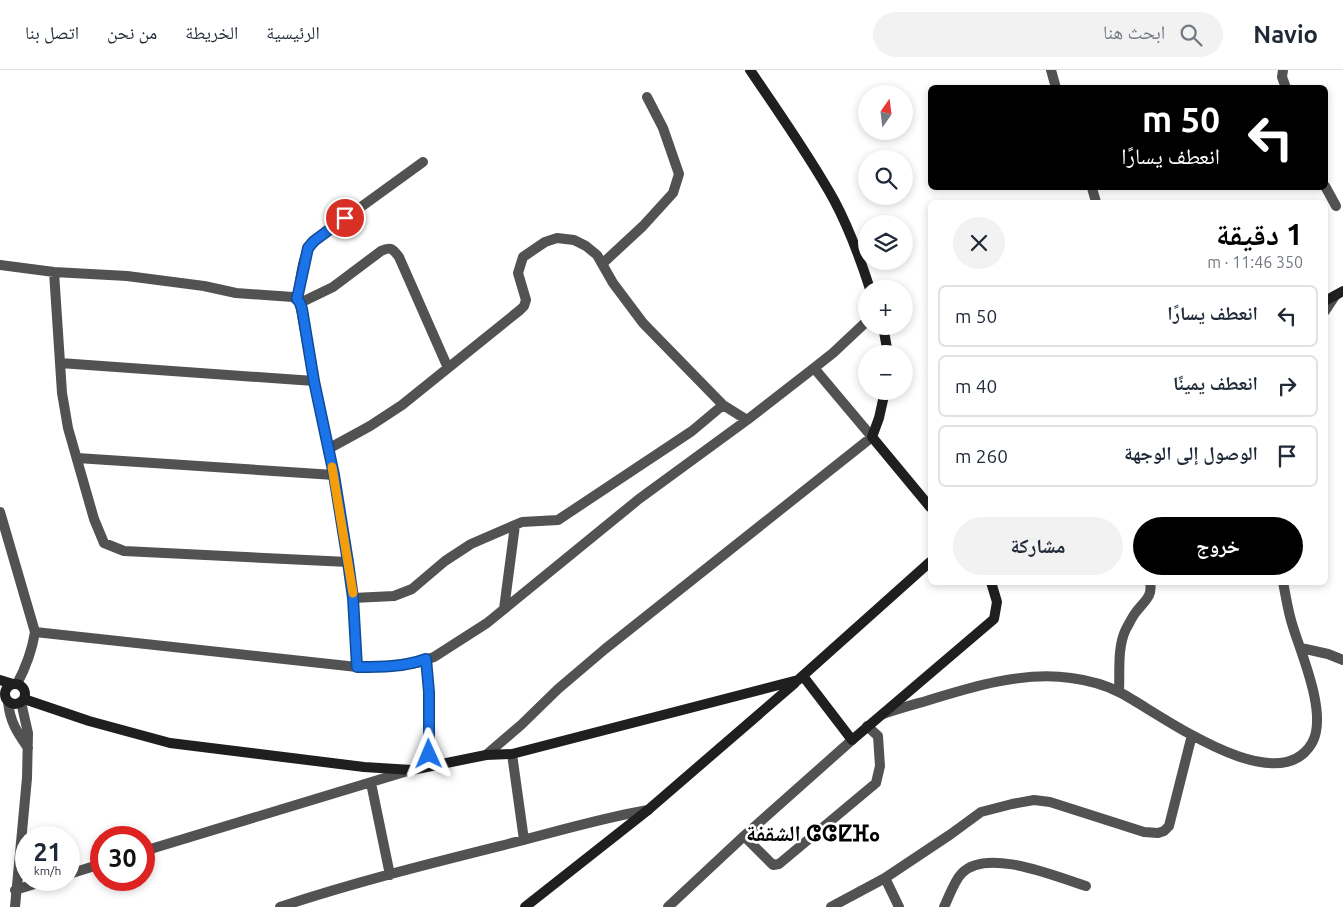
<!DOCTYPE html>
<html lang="ar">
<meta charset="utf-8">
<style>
:root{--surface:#fff;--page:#f2f2f3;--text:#1f2937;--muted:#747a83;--line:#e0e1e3;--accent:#000}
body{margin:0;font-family:Ubuntu,"Noto Naskh Arabic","Noto Sans Tifinagh",sans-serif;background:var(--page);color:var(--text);direction:rtl;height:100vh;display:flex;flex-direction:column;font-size:19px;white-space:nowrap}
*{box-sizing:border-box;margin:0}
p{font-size:16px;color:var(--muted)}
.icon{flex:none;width:28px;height:28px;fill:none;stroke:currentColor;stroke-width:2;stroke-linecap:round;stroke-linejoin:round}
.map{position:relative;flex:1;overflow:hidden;direction:ltr}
.details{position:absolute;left:928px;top:130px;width:400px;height:385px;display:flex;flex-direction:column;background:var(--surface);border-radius:8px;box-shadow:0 2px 8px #0003;direction:rtl}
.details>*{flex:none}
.top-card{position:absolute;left:928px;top:15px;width:400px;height:105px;border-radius:8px;box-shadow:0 2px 8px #0003;direction:rtl;background:#000;color:#fff;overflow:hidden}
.needle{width:32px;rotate:14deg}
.fabs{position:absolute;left:858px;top:15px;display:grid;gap:10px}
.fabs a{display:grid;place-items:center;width:55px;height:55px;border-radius:50%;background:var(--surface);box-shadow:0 2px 8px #0003;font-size:25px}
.speed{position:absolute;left:15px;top:756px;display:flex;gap:10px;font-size:25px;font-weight:700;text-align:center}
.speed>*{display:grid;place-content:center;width:65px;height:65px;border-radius:50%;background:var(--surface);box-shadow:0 2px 8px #0003;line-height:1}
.speed small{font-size:12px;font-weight:400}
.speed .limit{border:8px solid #d22;background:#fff;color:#111}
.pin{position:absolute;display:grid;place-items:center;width:42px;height:42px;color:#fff;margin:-21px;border:2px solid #fff;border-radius:50%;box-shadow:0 1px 5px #0007}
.me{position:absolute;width:55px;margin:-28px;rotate:359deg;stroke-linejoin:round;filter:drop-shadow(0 0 4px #0008)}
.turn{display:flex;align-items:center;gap:18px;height:105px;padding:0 25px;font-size:22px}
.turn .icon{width:65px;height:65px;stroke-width:2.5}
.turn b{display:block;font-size:35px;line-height:42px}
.round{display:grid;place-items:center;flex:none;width:52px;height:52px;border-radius:26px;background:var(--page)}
.summary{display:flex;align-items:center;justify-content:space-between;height:85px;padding:0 25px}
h1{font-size:30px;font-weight:700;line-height:38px;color:var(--accent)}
.primary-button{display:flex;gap:10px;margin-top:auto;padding:10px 25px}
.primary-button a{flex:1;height:58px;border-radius:30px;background:var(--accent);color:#fff;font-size:20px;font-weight:700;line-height:58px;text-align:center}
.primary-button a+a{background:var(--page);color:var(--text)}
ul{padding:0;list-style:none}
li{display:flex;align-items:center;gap:15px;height:62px;margin:0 10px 8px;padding:0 15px;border:2px solid var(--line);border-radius:8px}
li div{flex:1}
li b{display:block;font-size:19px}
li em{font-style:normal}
header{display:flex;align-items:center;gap:30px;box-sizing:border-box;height:70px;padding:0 25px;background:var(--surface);border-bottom:1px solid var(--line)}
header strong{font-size:24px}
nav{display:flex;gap:28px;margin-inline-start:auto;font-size:18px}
.search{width:350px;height:45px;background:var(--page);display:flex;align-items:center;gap:12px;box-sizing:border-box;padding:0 18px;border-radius:28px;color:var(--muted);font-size:19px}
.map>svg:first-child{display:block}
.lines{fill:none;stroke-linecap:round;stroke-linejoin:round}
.street{stroke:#525252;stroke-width:10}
.secondary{stroke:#1f1f1f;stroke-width:10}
.route-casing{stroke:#114b97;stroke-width:12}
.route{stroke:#1a73e8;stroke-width:9}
.slow{stroke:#f59e0b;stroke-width:9}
.labels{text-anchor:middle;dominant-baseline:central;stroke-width:5;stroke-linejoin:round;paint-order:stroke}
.district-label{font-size:22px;font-weight:bold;fill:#000;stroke:#fff}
</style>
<header>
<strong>Navio</strong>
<div class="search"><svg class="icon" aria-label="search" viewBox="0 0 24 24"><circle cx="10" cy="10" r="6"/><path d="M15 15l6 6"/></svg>ابحث هنا</div>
<nav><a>الرئيسية</a><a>الخريطة</a><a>من نحن</a><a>اتصل بنا</a></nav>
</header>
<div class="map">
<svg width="1343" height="837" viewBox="0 0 1343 837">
<rect width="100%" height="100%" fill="#fff"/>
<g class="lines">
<!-- street -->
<path class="street" d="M 1051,0 L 1056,18
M 1283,0 L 1282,7 L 1286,18
M 1325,116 L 1336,136
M 1092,118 L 1096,132
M 602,194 L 643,156 L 673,123 L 679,104 L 663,58 L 647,27
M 0,195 L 54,202 L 127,206 L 204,216 L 236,223 L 293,227 L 300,233 L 314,311 L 334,405 L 348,492 L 353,528 L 357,597
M 54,202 L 62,323 L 68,358 L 94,449 L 104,473 L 124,481 L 348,492
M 297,229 C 301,210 301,186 314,171 L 423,92
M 300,233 L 333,217 L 381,181 C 391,176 393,179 399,187 L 448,298
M 1325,241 L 1335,226
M 60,293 L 314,311
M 328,379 L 370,356 L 402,335 L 520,240 L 524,236 L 526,230 L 518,203 L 523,187 L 545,172 L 557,168 L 574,170 L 586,176 L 597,185 L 613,213 L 643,253 L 723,335
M 77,388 L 334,405
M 0,442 L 35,562 C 32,581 26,597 17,614
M 353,528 L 394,526 L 412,519 L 445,491 L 471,474 L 522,452 L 558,450 L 692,361 L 723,335 L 747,350
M 504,539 L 515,455
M 35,562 L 357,597 L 386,597 L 416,593 L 434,587 L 487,553 L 639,429 L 747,350 L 814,298 L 833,283 L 866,252
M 1301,578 L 1328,584 L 1343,590
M 426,589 L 429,622 L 429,696
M 1119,621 C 1120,602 1117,577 1126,559 C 1129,554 1132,547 1136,542 C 1144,531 1153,527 1150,512
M 8,632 C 10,652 17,662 28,678
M 883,644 C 897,639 912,635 926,631 C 971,617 1023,601 1071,608 C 1087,610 1106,615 1121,623 C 1159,643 1277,733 1312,673 C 1328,645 1302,586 1293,557 C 1288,542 1286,527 1283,512
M 512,684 L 524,770
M 486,685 L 521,655 L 558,619 L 605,579 L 872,367 L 814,298
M 371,713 L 390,805
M 744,766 L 773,795 L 779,794 L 876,713 L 880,696 L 878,666 L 867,656
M 144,781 L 411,700
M 69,804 L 101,794
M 885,808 L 899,837
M 15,820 L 48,810
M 15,837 L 27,708 L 28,663 L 21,632
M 280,837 C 355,812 432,793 508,774 C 555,762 601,748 648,740
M 668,837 L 744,766 L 852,670
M 831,837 L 885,808 L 951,764 L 981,742 L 1012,734 L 1034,730 L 1050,732 L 1144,762 L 1158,763 L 1164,761 L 1169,756 L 1192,665
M 944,837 C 949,827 954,811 962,803 C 987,777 1057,807 1086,816"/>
<!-- secondary -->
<path class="secondary" d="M 750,0 C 779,43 809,85 834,130 C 849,158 860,188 870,219
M 1325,231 L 1343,221
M 883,256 L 888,284
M 885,321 L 879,348 L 872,367 L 930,437
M 803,606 L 852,670 L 994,549 L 997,532 L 991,512
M 0,610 L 13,614
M5 624a10 10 0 1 1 20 0a10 10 0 1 1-20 0Z
M 24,629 L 89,651 L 170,673 L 364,697 L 412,700 L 486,685 L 512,684 L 798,610 L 930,492
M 525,837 L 648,740 L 795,613"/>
</g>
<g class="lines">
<!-- route casing -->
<g class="route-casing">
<path id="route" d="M 345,148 L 314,171 L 308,178 L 297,229 L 300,233 L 302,239 L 314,311 L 334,405 L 348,492 L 353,528 L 357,597 C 380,597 404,597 426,589 L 429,622 L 429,684"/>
</g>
<!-- route -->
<use href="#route" class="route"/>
<!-- slow -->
<path class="slow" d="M 332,397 L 353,523"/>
</g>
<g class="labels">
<!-- district labels -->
<g class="district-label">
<text x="813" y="762">الشقفة ⵛⵛⵇⴼⴰ</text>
</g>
</g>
</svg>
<div class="fabs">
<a><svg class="needle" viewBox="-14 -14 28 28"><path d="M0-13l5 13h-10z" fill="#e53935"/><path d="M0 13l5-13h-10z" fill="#747a83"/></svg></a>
<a><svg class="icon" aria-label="search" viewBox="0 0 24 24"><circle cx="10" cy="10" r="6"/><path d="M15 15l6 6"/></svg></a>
<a><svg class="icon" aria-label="layers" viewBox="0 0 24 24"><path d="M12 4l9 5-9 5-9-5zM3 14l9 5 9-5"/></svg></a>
<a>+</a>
<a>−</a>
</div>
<div class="speed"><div>21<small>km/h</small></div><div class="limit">30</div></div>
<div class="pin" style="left:345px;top:148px;background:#d93025"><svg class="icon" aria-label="arrive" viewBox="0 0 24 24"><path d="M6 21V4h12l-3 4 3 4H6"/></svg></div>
<svg class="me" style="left:429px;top:684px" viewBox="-20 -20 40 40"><path d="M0-17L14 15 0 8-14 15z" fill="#1a73e8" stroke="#fff" stroke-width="4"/></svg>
<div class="top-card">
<div class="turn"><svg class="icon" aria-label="left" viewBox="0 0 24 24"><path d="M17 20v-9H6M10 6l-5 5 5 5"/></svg><div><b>50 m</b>انعطف يسارًا</div></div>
</div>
<section class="details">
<div class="summary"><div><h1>1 دقيقة</h1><p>350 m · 11:46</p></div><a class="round"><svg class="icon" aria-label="close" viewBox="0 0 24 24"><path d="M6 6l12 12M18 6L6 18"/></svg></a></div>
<ul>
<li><svg class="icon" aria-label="left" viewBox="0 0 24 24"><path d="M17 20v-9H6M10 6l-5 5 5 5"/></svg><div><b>انعطف يسارًا</b></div><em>50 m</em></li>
<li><svg class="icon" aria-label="right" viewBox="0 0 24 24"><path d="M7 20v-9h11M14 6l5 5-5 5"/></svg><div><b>انعطف يمينًا</b></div><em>40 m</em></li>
<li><svg class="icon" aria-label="arrive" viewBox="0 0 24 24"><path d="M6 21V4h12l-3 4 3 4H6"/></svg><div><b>الوصول إلى الوجهة</b></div><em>260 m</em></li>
</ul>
<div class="primary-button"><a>خروج</a><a>مشاركة</a></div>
</section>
</div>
